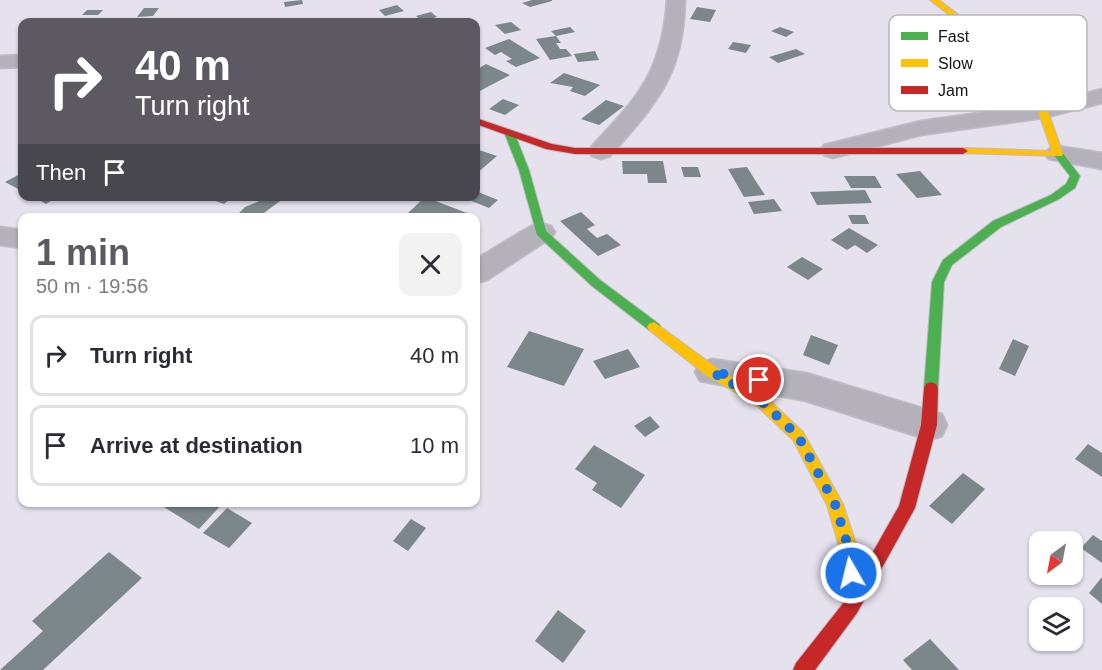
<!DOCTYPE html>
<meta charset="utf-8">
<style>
:root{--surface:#fff;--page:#f2f2f3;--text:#2b2b33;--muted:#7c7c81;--line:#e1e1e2;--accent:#5c5962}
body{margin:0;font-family:Arial,sans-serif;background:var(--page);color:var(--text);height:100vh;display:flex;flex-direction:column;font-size:22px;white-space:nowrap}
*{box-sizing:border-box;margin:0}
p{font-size:20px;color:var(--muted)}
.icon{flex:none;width:33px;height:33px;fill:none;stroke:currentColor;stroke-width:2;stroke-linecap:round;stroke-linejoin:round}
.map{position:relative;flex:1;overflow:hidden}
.panel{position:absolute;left:18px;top:213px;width:462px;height:294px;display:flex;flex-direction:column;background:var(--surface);border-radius:12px;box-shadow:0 2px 4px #0004}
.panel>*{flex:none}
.hud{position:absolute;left:18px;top:18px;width:462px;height:183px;border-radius:12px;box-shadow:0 2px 4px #0004;background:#5c5962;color:#fff;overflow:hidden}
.needle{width:39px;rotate:212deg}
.tools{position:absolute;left:1029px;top:531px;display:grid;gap:12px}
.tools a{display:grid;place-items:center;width:54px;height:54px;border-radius:12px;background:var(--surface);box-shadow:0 2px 4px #0004;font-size:30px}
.pin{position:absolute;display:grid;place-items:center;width:51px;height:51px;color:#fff;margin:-26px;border:3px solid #fff;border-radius:50%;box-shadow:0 2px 6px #0007}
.me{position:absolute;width:66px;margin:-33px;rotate:352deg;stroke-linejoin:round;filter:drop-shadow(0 0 4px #0008)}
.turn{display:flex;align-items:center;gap:21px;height:126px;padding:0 18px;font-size:27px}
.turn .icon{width:78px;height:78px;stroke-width:2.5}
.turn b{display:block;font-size:42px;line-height:51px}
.then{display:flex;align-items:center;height:57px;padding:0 18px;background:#0003;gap:12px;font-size:22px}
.round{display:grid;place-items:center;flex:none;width:63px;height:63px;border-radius:12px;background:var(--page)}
.overview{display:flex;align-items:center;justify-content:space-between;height:102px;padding:0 18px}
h1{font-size:36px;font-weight:700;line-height:45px;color:var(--accent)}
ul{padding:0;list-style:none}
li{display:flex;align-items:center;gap:18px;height:81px;margin:0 12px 9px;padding:0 6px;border:3px solid var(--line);border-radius:12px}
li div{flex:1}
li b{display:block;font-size:22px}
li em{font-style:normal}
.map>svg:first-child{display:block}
.building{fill:#7b8789}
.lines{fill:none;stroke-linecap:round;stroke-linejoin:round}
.street-casing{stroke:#c0bcc6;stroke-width:3}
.fast-casing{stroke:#c0bcc6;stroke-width:2}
.slow-casing{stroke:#c0bcc6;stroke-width:2}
.jam-casing{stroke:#c0bcc6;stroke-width:2}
.street{fill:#b5b1bb;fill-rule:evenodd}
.fast{fill:#4caf50;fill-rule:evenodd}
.slow{fill:#ffc107;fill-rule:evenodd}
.jam{fill:#c62828;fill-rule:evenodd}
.route{stroke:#1a73e8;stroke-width:10;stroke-dasharray:0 18}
.key{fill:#fff;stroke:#b8b7b9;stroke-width:1.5}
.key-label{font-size:16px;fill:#131017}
</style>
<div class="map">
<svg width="1102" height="670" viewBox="0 0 1102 670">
<rect width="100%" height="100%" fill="#e5e1ed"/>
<!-- building -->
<path class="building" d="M 302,0 L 303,4 L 285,7 L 284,2 Z
M 532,0 L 552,0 L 552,1 L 530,7 L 522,3 Z
M 397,5 L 404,11 L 385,16 L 379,10 Z
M 697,7 L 716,10 L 710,22 L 690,19 Z
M 144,8 L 159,8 L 153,16 L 137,17 Z
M 87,10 L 103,10 L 98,15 L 82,15 Z
M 431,12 L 437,17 L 422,21 L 416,16 Z
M 511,22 L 521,30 L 505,34 L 495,25 Z
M 570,27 L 575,32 L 556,36 L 551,31 Z
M 780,27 L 794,32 L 786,37 L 771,31 Z
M 556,36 L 561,43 L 556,43 L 560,49 L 566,49 L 572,56 L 550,60 L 536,39 Z
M 509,39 L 540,58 L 516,67 L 506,61 L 512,59 L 501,52 L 495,55 L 485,48 Z
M 733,42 L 751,45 L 746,53 L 728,49 Z
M 796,49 L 805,54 L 778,63 L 769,57 Z
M 595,51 L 599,60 L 578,62 L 574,54 Z
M 486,64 L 510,75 L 476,93 L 476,70 Z
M 564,73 L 600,85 L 585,96 L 570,91 L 573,87 L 550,83 Z
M 503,99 L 519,105 L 505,115 L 489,109 Z
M 606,100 L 624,106 L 599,125 L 581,119 Z
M 476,149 L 497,156 L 476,174 Z
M 622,161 L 663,161 L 667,183 L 648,183 L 647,174 L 623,174 Z
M 681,167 L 698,167 L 701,177 L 684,177 Z
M 747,167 L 755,180 L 765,195 L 744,197 L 728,169 Z
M 920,171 L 942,195 L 917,198 L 896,174 Z
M 22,173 L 22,191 L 5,182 Z
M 844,176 L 875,176 L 882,188 L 851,188 Z
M 865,190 L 872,203 L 817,205 L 810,192 Z
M 478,192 L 498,200 L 489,208 L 469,200 Z
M 32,196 L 59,196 L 46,204 Z
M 214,196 L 234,196 L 224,204 L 210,199 Z
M 254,196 L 287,196 L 257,218 L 246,218 L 239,213 L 245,207 L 262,200 Z
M 425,197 L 467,213 L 462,218 L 420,218 L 408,213 Z
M 774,199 L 782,211 L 754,214 L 748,202 Z
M 581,212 L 595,225 L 587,229 L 597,238 L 607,234 L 621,245 L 598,256 L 560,221 Z
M 848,215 L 865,215 L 869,224 L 852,224 Z
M 849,228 L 878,245 L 867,253 L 855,245 L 847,250 L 831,240 Z
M 802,257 L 823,269 L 808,280 L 787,267 Z
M 529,331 L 584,349 L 564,386 L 507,367 Z
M 811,335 L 838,345 L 829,365 L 803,355 Z
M 1013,339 L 1029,346 L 1015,376 L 999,369 Z
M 628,349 L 640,367 L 605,379 L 593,361 Z
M 650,416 L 660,427 L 645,437 L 634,426 Z
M 1088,444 L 1102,453 L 1102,477 L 1075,459 Z
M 594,445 L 645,475 L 621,508 L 592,490 L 597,483 L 575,469 Z
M 963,473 L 985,489 L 952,524 L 929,506 Z
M 156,502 L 224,502 L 199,529 Z
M 227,508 L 252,523 L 229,548 L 203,533 Z
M 411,519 L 426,528 L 408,551 L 393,541 Z
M 1093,535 L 1102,541 L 1102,563 L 1081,548 Z
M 109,552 L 142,578 L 43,670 L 0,670 L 43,631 L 32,621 Z
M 1102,577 L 1102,604 L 1089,593 Z
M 558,610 L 586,631 L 563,663 L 535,641 Z
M 930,639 L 959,670 L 912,670 L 903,660 Z"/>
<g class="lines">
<!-- street casing -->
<g class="street-casing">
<path id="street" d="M 667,0 L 685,0 C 684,74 657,103 610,156 L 601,159 L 592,156 L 588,151 L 592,146 C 639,96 662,71 667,0 Z
M 22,55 L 22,67 L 0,68 L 0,56 Z
M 1102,89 L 1102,103 L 1043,118 L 921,135 L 833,158 L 824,155 L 820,150 L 824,145 L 921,121 L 1043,104 Z
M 1058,146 L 1102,153 L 1102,169 L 1049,159 L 1045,154 L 1049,149 Z
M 541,223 L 551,226 L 555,232 L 551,238 L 487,280 L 476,283 L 476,259 L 531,226 Z
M 0,227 L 22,230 L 22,248 L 0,245 Z
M 712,359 L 806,373 L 942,414 L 947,425 L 942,436 L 929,440 L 806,401 L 700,381 L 695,372 L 700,363 Z"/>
</g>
<!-- fast casing -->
<g class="fast-casing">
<path id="fast" d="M 509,129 L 514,132 L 529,170 L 546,231 L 600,280 L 659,324 L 661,327 L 659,330 L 649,330 L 592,286 L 537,235 L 519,170 L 504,132 Z
M 1058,151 L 1062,152 L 1080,176 L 1075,188 L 1059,199 L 1001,227 L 952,265 L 944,282 L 938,388 L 936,392 L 926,392 L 924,388 L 932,282 L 943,260 L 993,221 L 1051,195 L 1066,184 L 1070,176 L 1053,154 Z"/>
</g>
<!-- slow casing -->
<g class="slow-casing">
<path id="slow" d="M 930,0 L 939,0 L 997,44 L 1048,111 L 1063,154 L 1062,156 L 959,153 L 958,151 L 963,148 L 1052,151 L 1038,111 L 991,48 Z
M 654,322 L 717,368 L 764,395 L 803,432 L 843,504 L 860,556 L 860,606 L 857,612 L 851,615 L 845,612 L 842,606 L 842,556 L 827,505 L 793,440 L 754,403 L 707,376 L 649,330 L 647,327 L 649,324 Z"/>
</g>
<!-- jam casing -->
<g class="jam-casing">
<path id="jam" d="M 476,118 L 552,144 L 575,148 L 963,148 L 968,151 L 963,154 L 575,154 L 546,149 L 476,124 Z
M 931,382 L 936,384 L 938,388 L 937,425 L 915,508 L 857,613 L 815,670 L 793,670 L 796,663 L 845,601 L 899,506 L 921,425 L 924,388 L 926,384 Z"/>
</g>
<!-- street -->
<use href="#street" class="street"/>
<!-- fast -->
<use href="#fast" class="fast"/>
<!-- slow -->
<use href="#slow" class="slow"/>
<!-- jam -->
<use href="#jam" class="jam"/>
</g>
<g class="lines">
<!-- route -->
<path class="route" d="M 759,380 L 712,372 L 759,399 L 798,436 L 835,504 L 851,556 L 851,573"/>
</g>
<!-- legend -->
<rect x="889" y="15" width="198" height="96" rx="9" class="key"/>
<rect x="901" y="32" width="27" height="8" fill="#4caf50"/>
<rect x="901" y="59" width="27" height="8" fill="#ffc107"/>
<rect x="901" y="86" width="27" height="8" fill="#c62828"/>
<g class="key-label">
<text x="938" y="42">Fast</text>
<text x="938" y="69">Slow</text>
<text x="938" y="96">Jam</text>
</g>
</svg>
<div class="tools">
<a><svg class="needle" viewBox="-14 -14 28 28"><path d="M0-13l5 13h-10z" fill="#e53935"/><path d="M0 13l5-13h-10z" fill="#7c7c81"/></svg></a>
<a><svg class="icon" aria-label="layers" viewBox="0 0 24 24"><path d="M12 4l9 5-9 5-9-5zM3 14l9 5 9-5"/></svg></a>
</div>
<div class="pin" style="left:759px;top:380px;background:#d93025"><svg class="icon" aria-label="arrive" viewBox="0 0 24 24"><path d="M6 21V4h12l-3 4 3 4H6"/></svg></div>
<svg class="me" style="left:851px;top:573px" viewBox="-20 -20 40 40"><circle r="17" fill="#1a73e8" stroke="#fff" stroke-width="3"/><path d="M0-11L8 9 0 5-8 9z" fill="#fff"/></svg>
<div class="hud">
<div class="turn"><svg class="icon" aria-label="right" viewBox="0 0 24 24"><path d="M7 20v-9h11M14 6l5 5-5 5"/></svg><div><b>40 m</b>Turn right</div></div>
<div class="then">Then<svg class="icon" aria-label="arrive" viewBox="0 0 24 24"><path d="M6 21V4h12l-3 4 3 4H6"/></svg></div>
</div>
<section class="panel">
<div class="overview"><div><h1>1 min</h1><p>50 m · 19:56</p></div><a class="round"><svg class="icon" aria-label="close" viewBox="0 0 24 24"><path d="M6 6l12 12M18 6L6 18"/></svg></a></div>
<ul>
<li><svg class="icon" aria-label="right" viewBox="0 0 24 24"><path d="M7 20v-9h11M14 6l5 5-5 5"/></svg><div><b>Turn right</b></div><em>40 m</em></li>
<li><svg class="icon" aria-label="arrive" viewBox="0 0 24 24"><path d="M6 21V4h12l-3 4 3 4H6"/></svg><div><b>Arrive at destination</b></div><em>10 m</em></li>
</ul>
</section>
</div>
